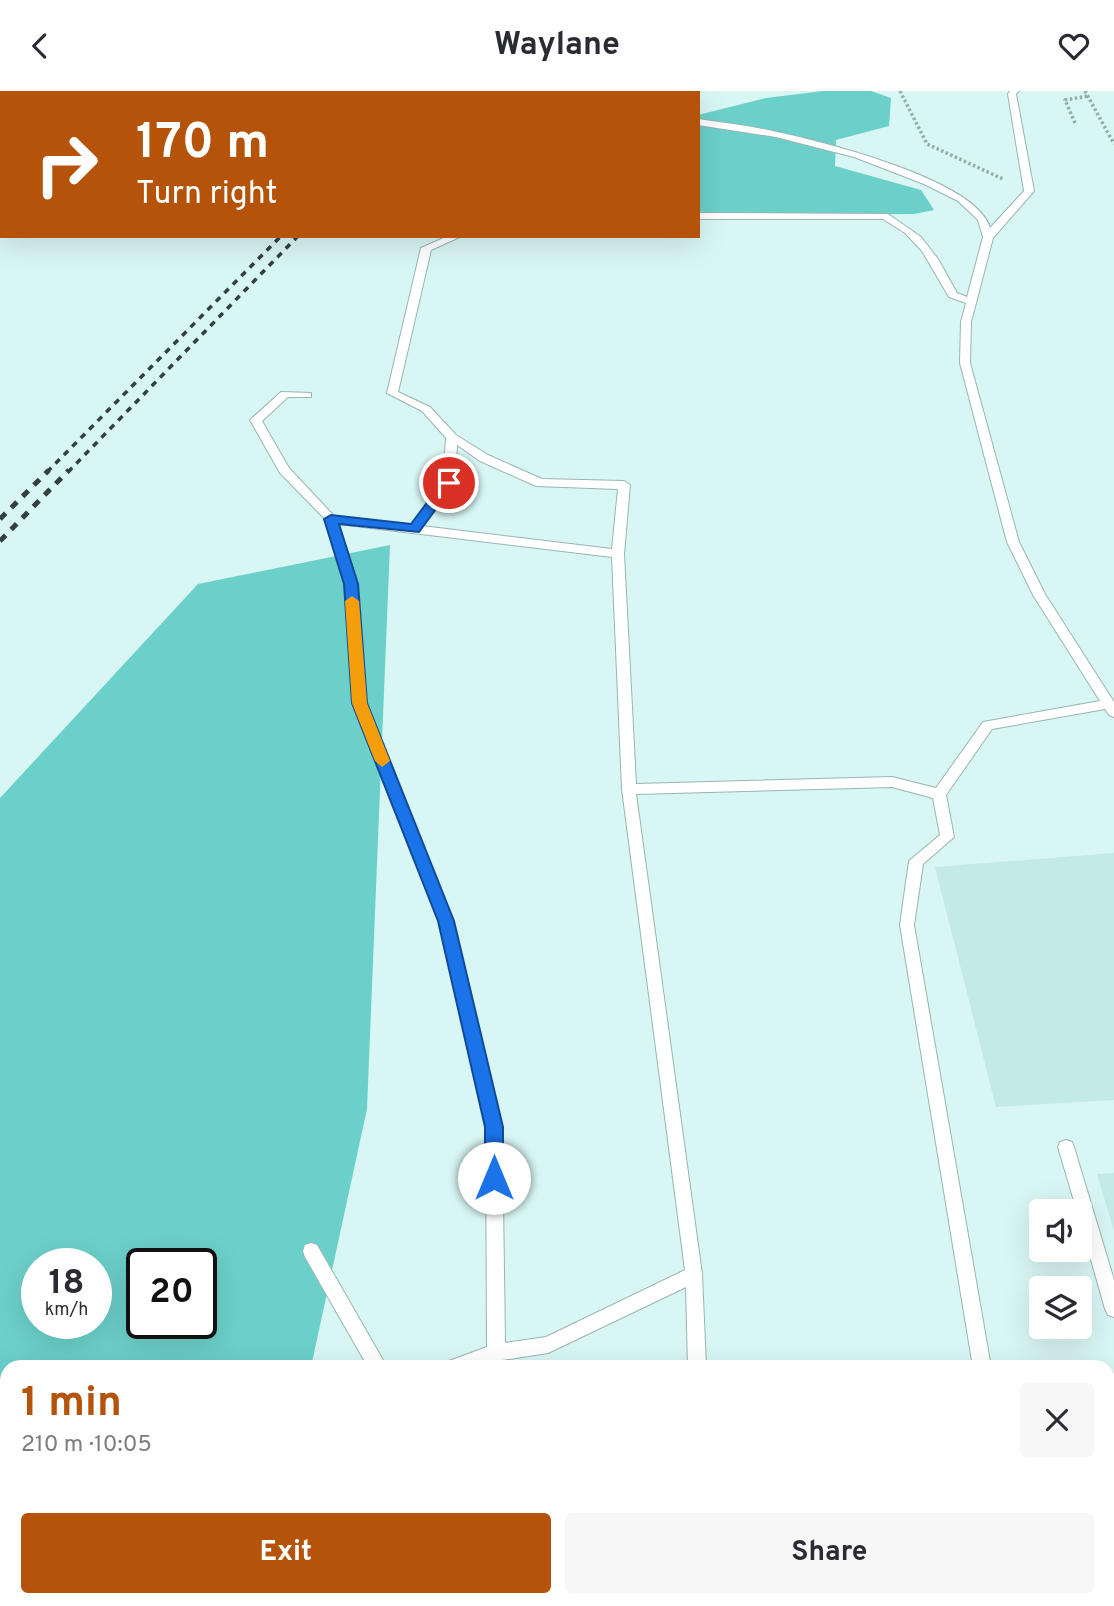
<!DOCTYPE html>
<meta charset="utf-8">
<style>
:root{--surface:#fff;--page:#f7f7f7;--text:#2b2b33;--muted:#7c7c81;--accent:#b45309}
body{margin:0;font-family:Overpass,sans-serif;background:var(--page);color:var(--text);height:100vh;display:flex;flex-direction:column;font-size:26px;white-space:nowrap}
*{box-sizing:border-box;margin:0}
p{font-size:23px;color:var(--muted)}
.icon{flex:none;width:38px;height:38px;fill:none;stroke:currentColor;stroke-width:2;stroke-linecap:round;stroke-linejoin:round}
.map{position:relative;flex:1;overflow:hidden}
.details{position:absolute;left:0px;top:1269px;width:1115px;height:247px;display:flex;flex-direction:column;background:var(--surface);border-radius:21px 21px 0 0;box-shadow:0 7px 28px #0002}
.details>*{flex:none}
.banner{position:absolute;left:0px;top:0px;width:700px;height:147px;box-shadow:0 7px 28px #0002;background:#b45309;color:#fff;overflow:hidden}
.fabs{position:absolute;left:1029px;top:1108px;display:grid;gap:14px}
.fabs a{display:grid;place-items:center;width:63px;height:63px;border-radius:7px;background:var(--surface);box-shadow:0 7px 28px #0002;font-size:35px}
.speed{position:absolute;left:21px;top:1157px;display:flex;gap:14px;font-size:35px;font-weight:700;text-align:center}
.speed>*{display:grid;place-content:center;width:91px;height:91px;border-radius:50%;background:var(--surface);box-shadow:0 7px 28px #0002;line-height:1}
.speed small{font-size:18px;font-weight:400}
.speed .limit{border:4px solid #111;border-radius:10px;background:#fff;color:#111}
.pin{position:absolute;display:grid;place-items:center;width:60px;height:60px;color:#fff;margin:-30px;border:4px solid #fff;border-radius:50%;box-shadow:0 2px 7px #0007}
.me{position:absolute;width:77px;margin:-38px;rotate:0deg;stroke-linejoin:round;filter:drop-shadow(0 0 5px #0008)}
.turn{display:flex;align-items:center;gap:24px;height:147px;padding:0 21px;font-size:32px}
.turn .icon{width:91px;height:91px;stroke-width:2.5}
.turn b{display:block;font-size:49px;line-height:60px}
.round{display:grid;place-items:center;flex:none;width:74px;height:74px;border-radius:7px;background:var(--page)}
.summary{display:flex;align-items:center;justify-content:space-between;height:119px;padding:0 21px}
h1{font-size:42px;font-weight:700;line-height:52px;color:var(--accent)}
.cta{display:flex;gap:14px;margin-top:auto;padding:14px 21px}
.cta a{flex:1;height:80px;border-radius:7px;background:var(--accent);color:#fff;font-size:28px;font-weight:700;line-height:80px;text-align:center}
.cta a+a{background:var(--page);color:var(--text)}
header{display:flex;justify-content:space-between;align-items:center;height:91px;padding:0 21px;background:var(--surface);font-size:32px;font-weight:700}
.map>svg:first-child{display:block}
.built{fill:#c3eae7}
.forest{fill:#6cd0ca;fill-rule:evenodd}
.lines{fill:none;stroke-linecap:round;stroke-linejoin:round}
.service-casing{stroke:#98b5b3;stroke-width:2}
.path{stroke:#95acaa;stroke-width:3.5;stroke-dasharray:2.5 2.5;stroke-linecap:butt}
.service{fill:#fff;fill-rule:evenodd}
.rail-far1{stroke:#33403f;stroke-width:3.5;stroke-dasharray:6 6;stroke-linecap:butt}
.rail{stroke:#33403f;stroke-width:5;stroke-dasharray:8 8;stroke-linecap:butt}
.route{fill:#1a73e8;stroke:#114b97;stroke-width:2}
.slow{fill:#f59e0b}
</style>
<header><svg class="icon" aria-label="back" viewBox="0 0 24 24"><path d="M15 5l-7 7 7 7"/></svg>Waylane<svg class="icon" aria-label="heart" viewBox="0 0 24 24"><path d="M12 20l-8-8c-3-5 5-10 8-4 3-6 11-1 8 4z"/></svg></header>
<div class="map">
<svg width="1114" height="1515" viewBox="0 0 1114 1515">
<rect width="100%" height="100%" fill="#d8f6f4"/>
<!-- built -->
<path class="built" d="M 1114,762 L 1114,1009 L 996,1016 L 935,776 Z
M 1114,1082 L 1114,1140 L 1097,1083 Z"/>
<!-- forest -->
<path class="forest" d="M 0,0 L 379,0 L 2,2 L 0,78 Z
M 823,0 L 871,0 L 891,7 L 889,35 L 836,49 L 835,75 L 921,99 L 934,119 L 914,123 L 698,124 L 698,24 L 766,7 Z
M 390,454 L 367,1018 L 311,1276 L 7,1276 L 7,1508 L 100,1509 L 90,1515 L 0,1515 L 0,707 L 198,493 ZM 37,1172 L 96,1172 L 96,1232 L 37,1232 ZM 142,1172 L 201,1172 L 201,1232 L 142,1232 Z"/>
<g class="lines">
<!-- service casing -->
<g class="service-casing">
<path id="service" d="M 1010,0 L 1019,0 L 1016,3 L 1034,100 L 993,147 L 971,231 L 970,272 L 1019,451 L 1045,503 L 1114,611 L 1114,626 L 1109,624 L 1105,618 L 992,638 L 946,704 L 954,746 L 923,773 L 914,834 L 991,1276 L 973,1276 L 900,834 L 909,770 L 940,744 L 933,707 L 892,696 L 636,703 L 702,1183 L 706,1276 L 688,1276 L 686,1196 L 548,1262 L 496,1270 L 481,1276 L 446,1276 L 449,1270 L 487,1256 L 486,1036 L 439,830 L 352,613 L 345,493 L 326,429 L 280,382 L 250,329 L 281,301 L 311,302 L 311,306 L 288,306 L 262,330 L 289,377 L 334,425 L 411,434 L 443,392 L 446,347 L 422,320 L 387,302 L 421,157 L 448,145 L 462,145 L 431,159 L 398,301 L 430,316 L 456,344 L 488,364 L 542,388 L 624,390 L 630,394 L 624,463 L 636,693 L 892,686 L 936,697 L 983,631 L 1100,610 L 1033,504 L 1007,451 L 960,272 L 961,231 L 966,212 L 949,206 L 922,160 L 905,142 L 883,128 L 698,128 L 698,122 L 888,123 L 921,146 L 938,168 L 957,202 L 967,206 L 983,146 L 978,129 L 958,110 L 924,93 L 854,66 L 776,46 L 698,34 L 698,28 C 725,32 752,35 777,41 C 824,51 977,89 990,137 L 1024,100 L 1008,3 ZM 457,354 L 480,370 L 536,395 L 618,398 L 612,458 L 422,435 L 455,392 ZM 338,433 L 612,466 L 622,698 L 685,1179 L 546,1246 L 505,1252 L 502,1036 L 453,830 L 366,613 L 357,493 Z
M 1066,1049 L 1072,1051 L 1074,1056 L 1114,1189 L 1114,1226 L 1108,1224 L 1105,1218 L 1080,1130 L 1080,1120 L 1077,1120 L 1058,1056 L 1060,1051 Z
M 311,1152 L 317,1154 L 387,1276 L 368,1276 L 305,1166 L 303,1160 L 305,1154 Z
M 559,1508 L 578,1508 L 576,1515 L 556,1515 Z
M 656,1508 L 675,1508 L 674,1515 L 654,1515 Z
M 1013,1508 L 1032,1508 L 1034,1515 L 1014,1515 Z"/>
</g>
<!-- path -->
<path class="path" d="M 900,0 L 927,53 L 1003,88
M 1085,0 L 1114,53
M 1075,32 L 1065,9 L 1088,5"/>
<!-- service -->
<use href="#service" class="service"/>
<!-- rail-far1 -->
<path class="rail-far1" d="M 430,2 L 432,0
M 47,381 L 281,145
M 68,381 L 298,145"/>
<!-- rail -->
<path class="rail" d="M 0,428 L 49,379
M 0,450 L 69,379"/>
</g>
<!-- route -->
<path class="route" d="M 444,389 L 455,392 L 419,441 L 339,433 L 358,493 L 367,612 L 454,830 L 503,1036 L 503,1087 L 501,1092 L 494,1095 L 487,1092 L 485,1087 L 485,1036 L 438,830 L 352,612 L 344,493 L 324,428 L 331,424 L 411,433 Z"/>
<!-- slow -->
<path class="slow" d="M 352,505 L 359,510 L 367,612 L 390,670 L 382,676 L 375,670 L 352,612 L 345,510 Z"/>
</svg>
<div class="fabs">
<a><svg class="icon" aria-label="sound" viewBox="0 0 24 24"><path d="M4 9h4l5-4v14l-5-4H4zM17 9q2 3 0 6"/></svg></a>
<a><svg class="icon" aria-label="layers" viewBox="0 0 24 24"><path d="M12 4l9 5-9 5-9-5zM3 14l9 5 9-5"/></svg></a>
</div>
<div class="speed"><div>18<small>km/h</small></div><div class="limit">20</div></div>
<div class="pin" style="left:449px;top:392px;background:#d93025"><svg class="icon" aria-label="arrive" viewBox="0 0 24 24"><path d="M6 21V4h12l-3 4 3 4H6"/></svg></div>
<svg class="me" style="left:494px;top:1087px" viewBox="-20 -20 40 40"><circle r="19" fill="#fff"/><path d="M0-13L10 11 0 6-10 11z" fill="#1a73e8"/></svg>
<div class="banner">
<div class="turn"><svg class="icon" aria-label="right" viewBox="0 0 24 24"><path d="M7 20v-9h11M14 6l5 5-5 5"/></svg><div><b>170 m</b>Turn right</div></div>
</div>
<section class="details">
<div class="summary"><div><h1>1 min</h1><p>210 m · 10:05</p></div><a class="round"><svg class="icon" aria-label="close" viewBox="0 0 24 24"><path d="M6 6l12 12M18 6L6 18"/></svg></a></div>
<div class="cta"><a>Exit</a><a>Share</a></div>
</section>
</div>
